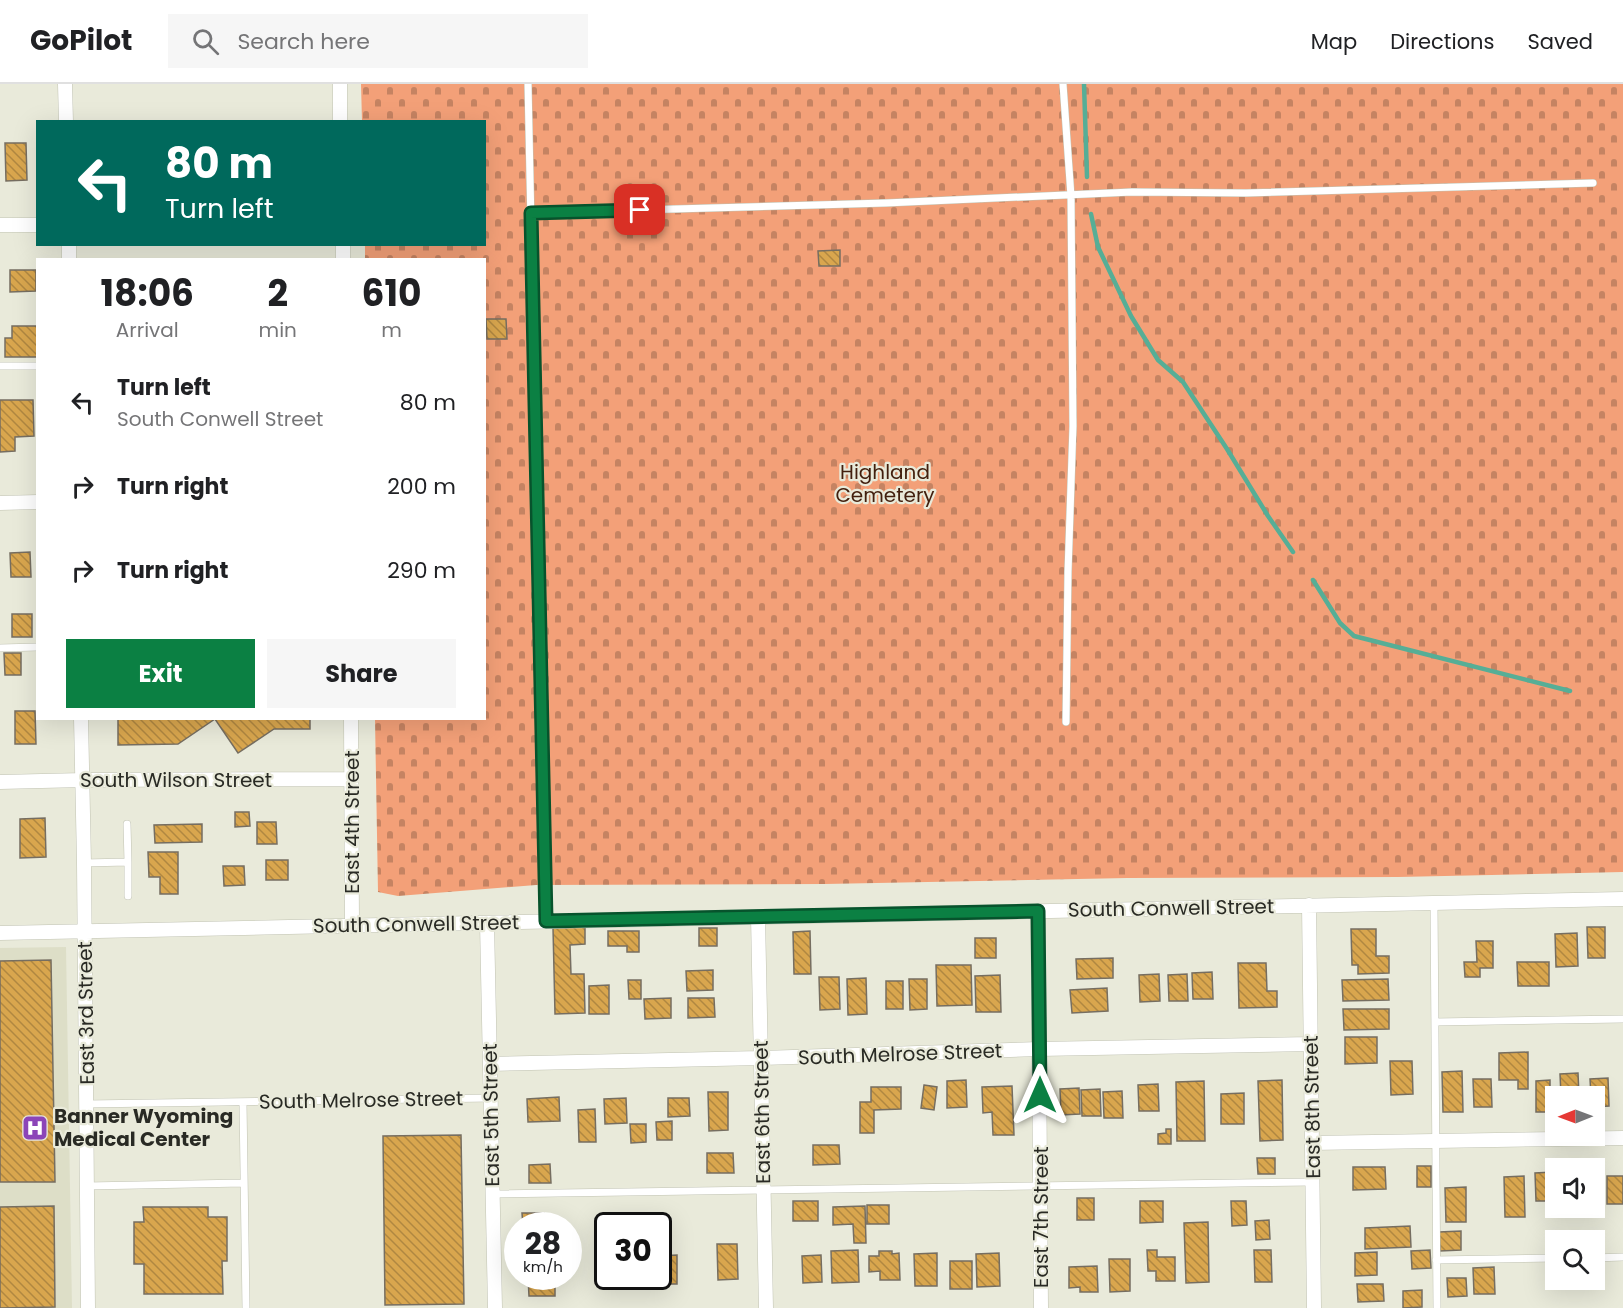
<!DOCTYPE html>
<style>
:root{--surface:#fff;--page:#f6f6f6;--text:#202124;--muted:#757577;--line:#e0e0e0;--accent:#0b8043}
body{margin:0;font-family:Poppins,sans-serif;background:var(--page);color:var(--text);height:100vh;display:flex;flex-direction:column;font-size:22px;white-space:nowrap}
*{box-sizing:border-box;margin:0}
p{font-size:20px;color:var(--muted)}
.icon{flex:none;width:33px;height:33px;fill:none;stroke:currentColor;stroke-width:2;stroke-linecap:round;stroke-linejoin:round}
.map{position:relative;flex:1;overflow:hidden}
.side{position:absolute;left:36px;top:174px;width:450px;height:462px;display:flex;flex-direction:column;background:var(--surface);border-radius:0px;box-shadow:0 6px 24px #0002}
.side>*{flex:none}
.top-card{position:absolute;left:36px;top:36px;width:450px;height:126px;border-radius:0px;box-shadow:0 6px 24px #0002;background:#00695c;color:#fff;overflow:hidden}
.needle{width:39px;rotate:269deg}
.buttons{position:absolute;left:1545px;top:1002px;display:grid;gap:12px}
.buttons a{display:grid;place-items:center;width:60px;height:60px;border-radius:0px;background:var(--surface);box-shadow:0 6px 24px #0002;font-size:30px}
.speed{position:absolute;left:504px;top:1128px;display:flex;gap:12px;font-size:30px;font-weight:700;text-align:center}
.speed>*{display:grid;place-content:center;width:78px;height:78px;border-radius:50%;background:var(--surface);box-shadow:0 6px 24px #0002;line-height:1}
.speed small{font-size:15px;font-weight:400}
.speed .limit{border:3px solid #111;border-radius:9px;background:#fff;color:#111}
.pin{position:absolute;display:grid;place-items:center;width:51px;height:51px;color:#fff;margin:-26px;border-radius:12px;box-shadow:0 3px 9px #0006}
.me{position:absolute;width:66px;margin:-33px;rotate:0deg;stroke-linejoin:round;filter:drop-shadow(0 0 4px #0008)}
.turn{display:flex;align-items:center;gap:21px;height:126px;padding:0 30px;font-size:27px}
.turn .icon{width:78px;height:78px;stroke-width:2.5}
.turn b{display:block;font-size:42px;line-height:51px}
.eta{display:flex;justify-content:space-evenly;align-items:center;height:102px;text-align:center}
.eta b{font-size:36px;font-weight:700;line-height:42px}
.action{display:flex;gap:12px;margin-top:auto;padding:12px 30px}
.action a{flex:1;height:69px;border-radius:0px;background:var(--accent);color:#fff;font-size:24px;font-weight:700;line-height:69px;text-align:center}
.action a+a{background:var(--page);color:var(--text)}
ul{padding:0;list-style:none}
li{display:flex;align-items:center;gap:18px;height:84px;padding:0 30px}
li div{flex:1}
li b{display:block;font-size:22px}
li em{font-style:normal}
header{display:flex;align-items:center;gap:36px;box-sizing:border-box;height:84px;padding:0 30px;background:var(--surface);border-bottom:2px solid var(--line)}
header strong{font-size:28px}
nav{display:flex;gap:33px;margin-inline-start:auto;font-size:21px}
.search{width:420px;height:54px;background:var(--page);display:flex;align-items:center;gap:15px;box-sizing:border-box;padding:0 21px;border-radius:0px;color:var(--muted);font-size:22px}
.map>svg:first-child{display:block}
.built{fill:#dddec7}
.cemetery{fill:url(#cemetery-stones)}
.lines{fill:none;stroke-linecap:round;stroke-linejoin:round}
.stream{stroke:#56ae96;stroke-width:4.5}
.building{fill:url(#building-back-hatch);stroke:#766e61;stroke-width:1.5}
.service-casing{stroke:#c1c3b3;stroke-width:8}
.minor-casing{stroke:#c1c3b3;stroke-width:15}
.service{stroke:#fff;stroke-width:7}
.minor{stroke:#fff;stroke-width:14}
.route-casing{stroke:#07532c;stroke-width:15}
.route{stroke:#0b8043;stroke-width:10}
.labels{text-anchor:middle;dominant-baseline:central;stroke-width:4.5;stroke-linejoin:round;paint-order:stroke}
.park-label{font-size:20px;fill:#421f0d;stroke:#e9eada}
.street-label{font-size:20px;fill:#292a24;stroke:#e9eada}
.poi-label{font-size:20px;font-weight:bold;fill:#292a24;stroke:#e9eada;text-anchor:start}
</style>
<header>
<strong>GoPilot</strong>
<div class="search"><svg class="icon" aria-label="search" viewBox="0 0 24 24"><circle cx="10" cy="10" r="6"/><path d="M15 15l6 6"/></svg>Search here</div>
<nav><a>Map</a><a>Directions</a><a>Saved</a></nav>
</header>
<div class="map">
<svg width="1623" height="1224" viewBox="0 0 1623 1224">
<defs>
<pattern id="cemetery-stones" width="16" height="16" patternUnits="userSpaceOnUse" patternTransform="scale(1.5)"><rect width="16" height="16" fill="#f3a078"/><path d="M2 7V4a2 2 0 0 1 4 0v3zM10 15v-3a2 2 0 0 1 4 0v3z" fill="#c58362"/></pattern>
<pattern id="building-back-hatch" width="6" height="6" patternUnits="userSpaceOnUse" patternTransform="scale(1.5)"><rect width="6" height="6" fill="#d9a64e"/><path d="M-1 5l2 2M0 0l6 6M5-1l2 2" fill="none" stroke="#b08741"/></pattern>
</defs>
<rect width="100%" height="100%" fill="#e9eada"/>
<!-- built -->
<path class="built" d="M 66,863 L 72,1224 L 0,1224 L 0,864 Z"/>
<!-- cemetery -->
<path class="cemetery" d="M 361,0 L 1623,0 L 1623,788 L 1398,793 L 1127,794 L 825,800 L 536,801 L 398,812 L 378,808 L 375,635 L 484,634 L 484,176 L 365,175 L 365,161 L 484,160 L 484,38 L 362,37 Z"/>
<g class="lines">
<!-- stream -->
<path class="stream" d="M 1084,0 L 1087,93
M 1091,130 L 1098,163 L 1131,232 L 1158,276 L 1183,298 L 1227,365 L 1268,432 L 1293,468
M 1313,496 L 1340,539 L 1354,552 L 1570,607"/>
</g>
<!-- building -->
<path class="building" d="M 5,59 L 26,59 L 27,96 L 6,97 Z
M 840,166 L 840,182 L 819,182 L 818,167 Z
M 10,186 L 36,186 L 36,207 L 10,208 Z
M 486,235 L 506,235 L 507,255 L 487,255 Z
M 12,242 L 37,242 L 38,273 L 5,273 L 5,254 L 12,254 Z
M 0,316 L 33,316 L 34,352 L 15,353 L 15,367 L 0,368 Z
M 30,468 L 31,493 L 11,493 L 10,469 Z
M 12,530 L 32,530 L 32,553 L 12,553 Z
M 4,569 L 21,569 L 21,591 L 5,591 Z
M 15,627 L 35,627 L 36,660 L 15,660 Z
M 118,634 L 310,634 L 310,645 L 274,645 L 238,669 L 215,635 L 178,660 L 118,661 Z
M 235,728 L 249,728 L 250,742 L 235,743 Z
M 45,734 L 46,773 L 20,774 L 20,735 Z
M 257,738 L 276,738 L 277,760 L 257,760 Z
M 202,740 L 202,758 L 155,759 L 154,741 Z
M 148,768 L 178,768 L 178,810 L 160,810 L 160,793 L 149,793 Z
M 266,776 L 288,776 L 288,796 L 266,796 Z
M 223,782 L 244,782 L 245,801 L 224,802 Z
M 585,843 L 585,860 L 570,861 L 571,890 L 584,890 L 585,929 L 555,930 L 553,844 Z
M 1587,843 L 1605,843 L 1605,874 L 1588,874 Z
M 699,844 L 717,844 L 717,862 L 699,862 Z
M 1351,845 L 1376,845 L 1376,872 L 1389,872 L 1389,889 L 1358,890 L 1358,881 L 1352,881 Z
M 608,847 L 639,847 L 639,868 L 627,868 L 627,862 L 608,862 Z
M 810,847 L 811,890 L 794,890 L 793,848 Z
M 1577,849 L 1578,882 L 1556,883 L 1555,850 Z
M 975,854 L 996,854 L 996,874 L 975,874 Z
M 1476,857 L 1493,857 L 1493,884 L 1480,884 L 1480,893 L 1465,893 L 1464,878 L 1477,878 Z
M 1113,874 L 1113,894 L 1077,895 L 1076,875 Z
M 51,876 L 55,1098 L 0,1098 L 0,877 Z
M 1517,878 L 1549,878 L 1549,902 L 1518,902 Z
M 1238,879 L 1266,879 L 1267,907 L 1277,907 L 1277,923 L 1239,924 Z
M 936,881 L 971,881 L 972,921 L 937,922 Z
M 713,886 L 713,906 L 687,907 L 686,887 Z
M 1212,888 L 1213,915 L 1193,915 L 1192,889 Z
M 1159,890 L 1160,917 L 1140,918 L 1139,891 Z
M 1187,890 L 1188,917 L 1169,917 L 1168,891 Z
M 1000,891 L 1001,928 L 976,928 L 975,892 Z
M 819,893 L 839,893 L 840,925 L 820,926 Z
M 866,894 L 867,930 L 848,931 L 847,895 Z
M 909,895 L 927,895 L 927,925 L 910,926 Z
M 1388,895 L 1389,916 L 1343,917 L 1342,896 Z
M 628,896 L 641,896 L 641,915 L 629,915 Z
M 886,897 L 903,897 L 903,925 L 886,925 Z
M 609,901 L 609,930 L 589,930 L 589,902 Z
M 1107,904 L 1108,927 L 1072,929 L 1070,906 Z
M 671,914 L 671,934 L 645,935 L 644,915 Z
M 688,914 L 714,914 L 715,933 L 688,934 Z
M 1343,925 L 1389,925 L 1389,945 L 1344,946 Z
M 1345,953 L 1377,953 L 1377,979 L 1345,980 Z
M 1528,968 L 1528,1005 L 1518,1005 L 1518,996 L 1499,996 L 1499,969 Z
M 1390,977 L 1412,977 L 1413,1010 L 1391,1011 Z
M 1462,987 L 1463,1028 L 1443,1028 L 1442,988 Z
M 1578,989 L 1579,1012 L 1561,1012 L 1560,990 Z
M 1608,994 L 1609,1022 L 1594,1023 L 1594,1012 L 1591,1012 L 1590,995 Z
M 1473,995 L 1491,995 L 1492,1023 L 1474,1023 Z
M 966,996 L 967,1023 L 947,1024 L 947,997 Z
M 1282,996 L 1283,1056 L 1260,1057 L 1258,997 Z
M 1550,996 L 1550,1028 L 1536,1028 L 1536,997 Z
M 1204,997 L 1205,1057 L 1177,1057 L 1176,998 Z
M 1158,1000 L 1159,1027 L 1139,1027 L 1138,1001 Z
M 924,1001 L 937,1003 L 934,1026 L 921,1024 Z
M 1012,1002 L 1014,1051 L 993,1051 L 992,1028 L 983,1029 L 982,1003 Z
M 871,1003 L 901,1003 L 901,1025 L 874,1026 L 874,1049 L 860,1049 L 860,1018 L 871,1018 Z
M 1079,1004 L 1080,1030 L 1061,1031 L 1060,1005 Z
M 1100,1005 L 1101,1032 L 1082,1032 L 1081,1006 Z
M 1122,1007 L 1123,1034 L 1104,1034 L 1103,1008 Z
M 708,1008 L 728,1008 L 728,1046 L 709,1047 Z
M 1244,1009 L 1244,1040 L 1221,1040 L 1221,1010 Z
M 559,1013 L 560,1037 L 528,1038 L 527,1015 Z
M 626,1014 L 627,1039 L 605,1040 L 604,1015 Z
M 668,1014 L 689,1014 L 690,1032 L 668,1033 Z
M 595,1025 L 596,1058 L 579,1058 L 578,1026 Z
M 672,1037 L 672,1056 L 657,1056 L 656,1038 Z
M 630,1040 L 646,1040 L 646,1058 L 631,1059 Z
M 1166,1045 L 1171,1045 L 1171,1060 L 1158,1060 L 1158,1050 L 1166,1049 Z
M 461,1051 L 464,1220 L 385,1221 L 383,1052 Z
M 813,1061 L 839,1061 L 840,1080 L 813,1081 Z
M 707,1069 L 733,1069 L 734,1089 L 707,1089 Z
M 1257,1074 L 1275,1074 L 1275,1090 L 1258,1090 Z
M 550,1080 L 551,1099 L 529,1099 L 529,1081 Z
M 1417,1082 L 1431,1082 L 1431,1103 L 1417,1103 Z
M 1353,1083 L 1385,1083 L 1386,1105 L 1353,1106 Z
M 1553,1088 L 1554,1117 L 1536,1117 L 1535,1089 Z
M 1524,1092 L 1525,1133 L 1505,1133 L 1504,1093 Z
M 1607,1092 L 1623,1092 L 1623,1120 L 1607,1120 Z
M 1466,1103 L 1466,1138 L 1446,1138 L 1445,1104 Z
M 1077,1114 L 1094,1114 L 1094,1136 L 1077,1136 Z
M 793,1117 L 818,1117 L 818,1137 L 793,1137 Z
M 1140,1117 L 1163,1117 L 1163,1138 L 1140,1139 Z
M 1231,1117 L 1246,1117 L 1247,1141 L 1232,1142 Z
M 867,1121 L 889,1121 L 889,1140 L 867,1140 Z
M 54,1122 L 55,1223 L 0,1224 L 0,1123 Z
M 865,1122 L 866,1159 L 854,1159 L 853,1140 L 833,1141 L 833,1123 Z
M 143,1123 L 208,1123 L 208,1133 L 227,1133 L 227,1177 L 222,1177 L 223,1210 L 144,1210 L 144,1180 L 134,1180 L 134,1138 L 144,1138 Z
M 522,1129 L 544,1129 L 544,1142 L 523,1142 Z
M 1269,1136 L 1270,1155 L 1256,1156 L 1255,1137 Z
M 1208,1138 L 1209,1198 L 1186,1199 L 1184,1139 Z
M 1410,1142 L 1411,1163 L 1365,1165 L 1365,1144 Z
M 1461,1147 L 1461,1166 L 1440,1167 L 1439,1148 Z
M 717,1160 L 737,1160 L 738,1195 L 718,1196 Z
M 858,1166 L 859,1198 L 832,1199 L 831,1167 Z
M 1147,1166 L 1157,1166 L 1157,1173 L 1175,1173 L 1175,1197 L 1156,1197 L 1156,1187 L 1148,1187 Z
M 1254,1166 L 1271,1166 L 1272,1198 L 1255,1198 Z
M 1430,1166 L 1431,1184 L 1412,1185 L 1411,1167 Z
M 879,1167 L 892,1167 L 892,1170 L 899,1169 L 900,1196 L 880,1196 L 880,1187 L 869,1188 L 869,1172 L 879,1172 Z
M 1377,1168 L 1377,1191 L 1355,1192 L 1355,1169 Z
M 937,1169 L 937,1202 L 915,1202 L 914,1170 Z
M 999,1169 L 1000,1202 L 977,1203 L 976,1170 Z
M 677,1171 L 677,1200 L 655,1200 L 655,1192 L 658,1192 L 658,1172 Z
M 821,1171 L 822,1198 L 803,1199 L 802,1172 Z
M 1109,1175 L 1130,1175 L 1130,1207 L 1110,1208 Z
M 950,1177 L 972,1177 L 972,1205 L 950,1205 Z
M 601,1179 L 608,1179 L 608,1192 L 634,1192 L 634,1203 L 601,1204 Z
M 1097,1182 L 1098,1208 L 1080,1208 L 1080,1203 L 1069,1204 L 1069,1183 Z
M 1494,1183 L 1495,1210 L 1474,1210 L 1473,1184 Z
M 535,1192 L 555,1192 L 555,1212 L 529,1212 L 528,1193 Z
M 1447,1194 L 1466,1194 L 1467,1212 L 1448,1213 Z
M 1357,1200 L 1383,1200 L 1384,1217 L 1358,1218 Z
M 1422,1206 L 1422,1223 L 1403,1224 L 1403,1207 Z"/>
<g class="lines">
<!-- service casing -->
<g class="service-casing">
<path id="service" d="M 528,0 L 546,837
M 1063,0 L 1071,112 L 1073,342 L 1068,488 L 1066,638
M 531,129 L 886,119 L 1132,108 L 1246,109 L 1593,99
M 0,282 L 38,282
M 0,564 L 38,563
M 127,740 L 128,778
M 84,779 L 128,778 L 128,812
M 1434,819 L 1437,1224
M 1435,938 L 1623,935
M 243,1018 L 246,1224
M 87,1020 L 491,1014
M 87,1102 L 244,1099
M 493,1110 L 1312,1098
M 1594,1174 L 1623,1173
M 1436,1176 L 1556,1174"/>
</g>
<!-- minor casing -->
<g class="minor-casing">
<path id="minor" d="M 65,0 L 66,38
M 340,0 L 340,38
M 0,141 L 38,141
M 69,160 L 69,176
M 343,160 L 343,176
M 0,419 L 38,418
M 81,634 L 84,779 L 88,1224
M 351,634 L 352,842
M 0,698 L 83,696 L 352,695
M 1309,821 L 1314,1224
M 1038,827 L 1041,1224
M 758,833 L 766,1224
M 487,839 L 495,1224
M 0,849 L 1623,815
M 490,980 L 761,974 L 1039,965 L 1311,960
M 1312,1059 L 1623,1054"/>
</g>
<!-- service -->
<use href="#service" class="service"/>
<!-- minor -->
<use href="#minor" class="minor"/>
</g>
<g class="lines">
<!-- route casing -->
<g class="route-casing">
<path id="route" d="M 640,126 L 531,129 L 546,837 L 1038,827 L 1040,1011"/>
</g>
<!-- route -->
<use href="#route" class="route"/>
</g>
<!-- icons -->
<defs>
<g id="hospital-square" transform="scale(1.35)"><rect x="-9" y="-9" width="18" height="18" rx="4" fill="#8c45b8" stroke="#e9eada"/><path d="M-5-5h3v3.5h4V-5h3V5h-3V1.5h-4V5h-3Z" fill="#fff"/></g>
</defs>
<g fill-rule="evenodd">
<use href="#hospital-square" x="35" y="1044"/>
</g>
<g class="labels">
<!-- park labels -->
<g class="park-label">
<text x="885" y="388">Highland<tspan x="885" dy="23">Cemetery</tspan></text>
</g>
<!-- street labels -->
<g class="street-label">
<text x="176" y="696">South Wilson Street</text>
<text transform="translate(352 738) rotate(-90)">East 4th Street</text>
<text transform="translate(1171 824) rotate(-1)">South Conwell Street</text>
<text transform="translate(416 840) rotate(-1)">South Conwell Street</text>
<text transform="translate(86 929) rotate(-91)">East 3rd Street</text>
<text transform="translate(900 970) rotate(-2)">South Melrose Street</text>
<text transform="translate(361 1016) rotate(-1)">South Melrose Street</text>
<text transform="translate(1312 1023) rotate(-91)">East 8th Street</text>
<text transform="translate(762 1028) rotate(-91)">East 6th Street</text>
<text transform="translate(491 1031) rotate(-91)">East 5th Street</text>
<text transform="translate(1041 1133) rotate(-90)">East 7th Street</text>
</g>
<!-- poi labels -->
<g class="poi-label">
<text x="54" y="1032">Banner Wyoming<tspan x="54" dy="23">Medical Center</tspan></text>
</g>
</g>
</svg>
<div class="buttons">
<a><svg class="needle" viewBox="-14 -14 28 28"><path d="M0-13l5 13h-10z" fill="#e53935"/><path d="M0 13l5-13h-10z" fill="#757577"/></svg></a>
<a><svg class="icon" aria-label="sound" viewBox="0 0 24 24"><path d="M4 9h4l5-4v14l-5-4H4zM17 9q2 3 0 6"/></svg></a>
<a><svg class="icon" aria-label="search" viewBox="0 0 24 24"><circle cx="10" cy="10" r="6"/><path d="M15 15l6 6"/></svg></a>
</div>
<div class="speed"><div>28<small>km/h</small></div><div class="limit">30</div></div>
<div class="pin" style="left:640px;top:126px;background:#d93025"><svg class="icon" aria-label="arrive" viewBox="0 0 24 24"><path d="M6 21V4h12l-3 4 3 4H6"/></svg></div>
<svg class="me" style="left:1040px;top:1011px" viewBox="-20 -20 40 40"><path d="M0-17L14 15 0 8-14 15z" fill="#0b8043" stroke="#fff" stroke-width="4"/></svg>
<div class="top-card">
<div class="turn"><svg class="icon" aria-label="left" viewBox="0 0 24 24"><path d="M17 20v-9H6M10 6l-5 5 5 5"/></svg><div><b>80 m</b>Turn left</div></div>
</div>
<section class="side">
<div class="eta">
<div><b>18:06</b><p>Arrival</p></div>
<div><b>2</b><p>min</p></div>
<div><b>610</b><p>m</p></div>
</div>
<ul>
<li><svg class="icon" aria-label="left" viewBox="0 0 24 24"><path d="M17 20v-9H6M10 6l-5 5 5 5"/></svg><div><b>Turn left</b><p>South Conwell Street</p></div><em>80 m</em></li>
<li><svg class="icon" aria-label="right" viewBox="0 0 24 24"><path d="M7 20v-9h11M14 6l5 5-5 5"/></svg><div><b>Turn right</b></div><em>200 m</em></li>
<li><svg class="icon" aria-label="right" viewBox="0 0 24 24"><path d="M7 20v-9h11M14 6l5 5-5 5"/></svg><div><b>Turn right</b></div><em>290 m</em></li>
</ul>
<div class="action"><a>Exit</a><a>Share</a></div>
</section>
</div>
